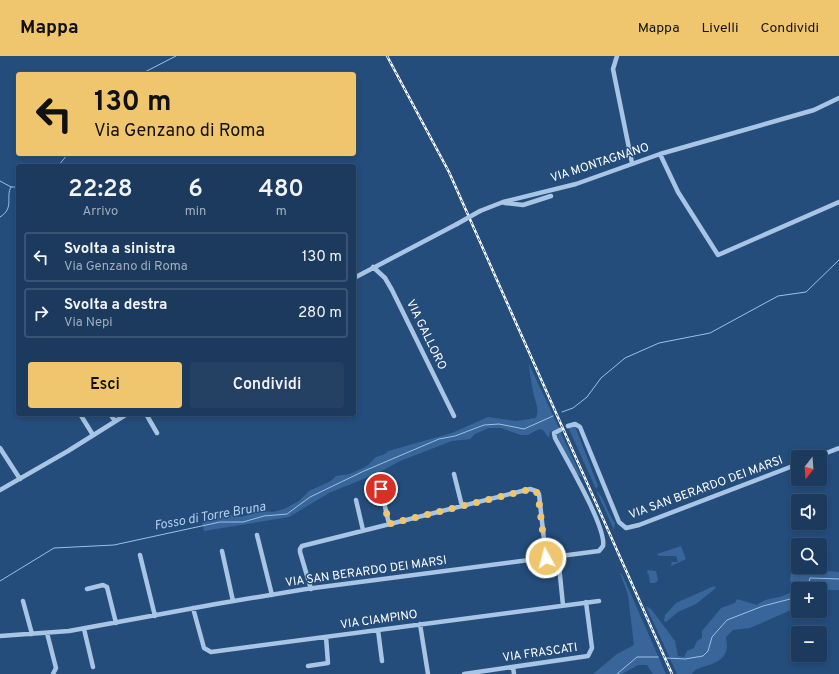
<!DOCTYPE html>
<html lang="it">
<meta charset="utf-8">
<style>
:root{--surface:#1b3a5d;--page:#244163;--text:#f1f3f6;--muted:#a0adbc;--line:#395472;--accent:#efc66d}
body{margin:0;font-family:Overpass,sans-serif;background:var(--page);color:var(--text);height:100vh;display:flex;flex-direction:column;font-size:15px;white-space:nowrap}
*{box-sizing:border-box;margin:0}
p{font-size:13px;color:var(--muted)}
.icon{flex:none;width:22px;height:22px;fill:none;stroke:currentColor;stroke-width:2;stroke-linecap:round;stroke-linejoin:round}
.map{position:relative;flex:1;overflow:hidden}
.sheet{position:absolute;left:16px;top:108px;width:340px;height:252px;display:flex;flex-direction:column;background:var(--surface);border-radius:4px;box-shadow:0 2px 6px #0003,0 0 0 1px var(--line)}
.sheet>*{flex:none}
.top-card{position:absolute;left:16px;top:16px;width:340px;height:84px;border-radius:4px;box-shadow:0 2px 6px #0003,0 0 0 1px var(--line);background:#efc66d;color:#111;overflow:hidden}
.needle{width:26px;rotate:197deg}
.buttons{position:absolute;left:791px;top:394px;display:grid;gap:8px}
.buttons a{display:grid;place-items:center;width:36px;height:36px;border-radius:4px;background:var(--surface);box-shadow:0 2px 6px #0003,0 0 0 1px var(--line);font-size:20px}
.pin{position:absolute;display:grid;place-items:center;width:34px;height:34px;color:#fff;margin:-17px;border:2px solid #fff;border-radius:50%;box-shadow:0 1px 4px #0007}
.me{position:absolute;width:44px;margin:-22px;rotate:353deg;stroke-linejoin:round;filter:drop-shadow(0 0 3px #0008)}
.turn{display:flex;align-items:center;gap:14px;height:84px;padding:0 12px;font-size:18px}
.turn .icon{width:52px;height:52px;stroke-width:2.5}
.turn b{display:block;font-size:28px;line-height:34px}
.eta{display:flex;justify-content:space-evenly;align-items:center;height:68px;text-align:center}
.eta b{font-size:24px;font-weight:600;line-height:28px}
.primary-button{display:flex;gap:8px;margin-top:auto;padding:8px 12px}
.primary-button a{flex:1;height:46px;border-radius:4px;background:var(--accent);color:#111;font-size:16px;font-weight:600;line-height:46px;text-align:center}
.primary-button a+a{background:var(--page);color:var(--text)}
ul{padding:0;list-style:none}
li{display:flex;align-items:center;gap:12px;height:50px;margin:0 8px 6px;padding:0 4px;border:2px solid var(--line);border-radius:4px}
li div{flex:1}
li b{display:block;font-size:15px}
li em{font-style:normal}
header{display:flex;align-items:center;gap:24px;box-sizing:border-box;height:56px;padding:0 20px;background:var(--accent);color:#111}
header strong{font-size:19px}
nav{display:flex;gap:22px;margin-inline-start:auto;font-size:14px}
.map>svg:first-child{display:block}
.green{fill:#38669a}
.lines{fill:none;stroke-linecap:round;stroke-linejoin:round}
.stream{stroke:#9dc0e6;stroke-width:1}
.minor-tunnel{stroke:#456890;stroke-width:4.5;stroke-dasharray:4.5 2;stroke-linecap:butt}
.minor{stroke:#a8c5e5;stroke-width:4.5}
.rail-casing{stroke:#fff;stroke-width:2.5}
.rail{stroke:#244d7c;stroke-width:1;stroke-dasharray:3;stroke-linecap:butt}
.minor-bridge{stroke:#a8c5e5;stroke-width:4.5}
.route{stroke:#efc66d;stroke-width:7;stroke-dasharray:0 12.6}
.labels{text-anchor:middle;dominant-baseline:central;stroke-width:3;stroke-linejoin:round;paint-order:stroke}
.street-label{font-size:12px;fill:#fff;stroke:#244d7c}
.water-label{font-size:13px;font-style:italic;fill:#b4cfed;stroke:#244d7c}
</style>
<header>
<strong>Mappa</strong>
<nav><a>Mappa</a><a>Livelli</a><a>Condividi</a></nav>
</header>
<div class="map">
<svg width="839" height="618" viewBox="0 0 839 618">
<rect width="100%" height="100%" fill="#244d7c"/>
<!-- green -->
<path class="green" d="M 529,308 L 559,372 L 550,376 L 549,382 L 543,374 L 539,373 L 528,379 L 521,379 L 501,372 L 489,372 L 475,378 L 470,383 L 452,385 L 400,405 L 378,417 L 329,437 L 289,461 L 204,475 L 202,467 L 211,463 L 207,457 L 208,455 L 222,460 L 232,459 L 241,461 L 262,455 L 273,456 L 284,453 L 299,445 L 309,435 L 331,425 L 336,420 L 350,418 L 367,410 L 376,401 L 385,398 L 388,395 L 452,377 L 488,361 L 516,365 L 536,362 C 539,353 537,351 535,343 C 533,337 529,314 529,308 Z
M 575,370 L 598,430 L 596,433 L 568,371 Z
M 560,375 L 582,422 L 576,417 L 556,378 Z
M 596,434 C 605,442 607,457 615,467 L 614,474 Z
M 681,490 L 686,503 L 671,510 L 672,506 L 678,506 L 676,500 L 659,500 L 657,498 Z
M 803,513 L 839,516 L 839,534 L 828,534 L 824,536 L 824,542 L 820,545 L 820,533 L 798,533 L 798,551 L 750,572 L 733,574 L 726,581 C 726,584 727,588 727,591 C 724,613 697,607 692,618 L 677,618 L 646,550 L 651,553 L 675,585 L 678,600 L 684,601 L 687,595 L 694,592 L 697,585 L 702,582 L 702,575 L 721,552 L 735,547 L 737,543 L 757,549 C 768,539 785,545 794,532 L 790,524 L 791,516 Z
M 648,514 L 656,515 L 658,524 L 655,527 L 650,527 L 649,519 L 647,517 Z
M 620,517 L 622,518 L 666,618 L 653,618 L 647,609 L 638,609 L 622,618 L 593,618 L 617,598 L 634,589 L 628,539 Z
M 714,530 L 716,532 L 696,548 L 678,556 L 666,566 L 664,565 L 665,559 L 676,547 Z"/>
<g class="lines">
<!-- stream -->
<path class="stream" d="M 141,18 L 176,0
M 58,110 L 68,98
M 0,125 L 11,131 L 18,131
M 0,161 C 15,152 5,141 11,131
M 562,356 L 573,352 L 587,341 L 601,322 L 625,302 L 659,287 L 710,277 L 778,240 L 806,236 L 839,204
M 0,525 L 54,492 L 114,489 L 220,466 L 243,466 L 264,460 L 287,458 L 310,441 L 364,415 L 439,383 L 455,380 L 484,369 L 499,368 L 524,373 L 553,360
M 807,533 L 810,522 L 839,523
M 666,602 L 685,603 L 703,600 L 708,595 L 712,581 L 727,564 L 763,550 L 798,541
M 617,618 L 637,601 L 658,601"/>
<!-- minor-tunnel -->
<path class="minor-tunnel" d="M 560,374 L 568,370"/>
<!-- minor -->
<path class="minor" d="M 617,0 L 613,13 L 632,107
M 660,98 L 678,136 L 718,199 L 839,146
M 505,147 L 523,149 L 551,140
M 480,155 L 503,146 L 576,128 L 660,98 L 814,54 L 839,42
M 373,211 L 385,222 L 392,234 L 454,360
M 354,222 L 457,168
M 80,358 L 93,379
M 110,358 L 115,365
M 146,358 L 157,377
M 568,370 L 575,368 L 580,371 L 619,466 L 626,472 L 639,469 L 798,408
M 0,392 L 20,423
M 816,401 L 839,392
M 454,418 L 462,450
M 381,433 L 389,468
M 0,434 L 68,395 L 127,358
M 356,444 L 363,474
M 257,479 L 272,539
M 222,495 L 233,545
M 140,499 L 155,560
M 558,500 L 563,549
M 87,533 L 103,529 L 107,531 L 116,567
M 311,533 L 300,496 L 300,493 L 302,490 L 530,433 L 536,435 L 539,438 L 546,502
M 23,545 L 32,578
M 193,552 L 204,592 L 211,596 L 599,545
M 420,568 L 428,618
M 84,573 L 93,611
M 378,574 L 382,605
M 47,577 L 56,612 L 53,618
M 0,580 L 69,575 L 216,548 L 306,533 L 599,495 L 603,490 C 607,472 565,401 555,382 L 554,377 L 560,374
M 308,610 L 328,607 L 326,581
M 513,611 L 514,618
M 464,618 L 588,600 L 592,592 L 586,546"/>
<!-- rail casing -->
<g class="rail-casing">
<path id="rail" d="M 387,0 L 449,116 L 672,618"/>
</g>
<!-- rail -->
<use href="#rail" class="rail"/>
<!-- minor-bridge -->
<path class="minor-bridge" d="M 457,168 L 480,155"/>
</g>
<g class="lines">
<!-- route -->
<path class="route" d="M 381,433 L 389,468 L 527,434 L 535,434 L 538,438 L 546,502"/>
</g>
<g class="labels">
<!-- street labels -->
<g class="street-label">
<text transform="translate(600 107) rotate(-18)">VIA MONTAGNANO</text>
<text transform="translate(426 279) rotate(64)">VIA GALLORO</text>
<text transform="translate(706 432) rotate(-20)">VIA SAN BERARDO DEI MARSI</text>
<text transform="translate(366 516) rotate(-8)">VIA SAN BERARDO DEI MARSI</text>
<text transform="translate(379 564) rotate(-8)">VIA CIAMPINO</text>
<text transform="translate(540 597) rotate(-8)">VIA FRASCATI</text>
</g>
<!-- water labels -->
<g class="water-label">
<text transform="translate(210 461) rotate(-10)">Fosso di Torre Bruna</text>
</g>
</g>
</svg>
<div class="buttons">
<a><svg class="needle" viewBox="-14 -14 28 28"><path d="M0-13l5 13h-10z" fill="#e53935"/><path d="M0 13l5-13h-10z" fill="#a0adbc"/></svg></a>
<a><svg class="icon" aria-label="sound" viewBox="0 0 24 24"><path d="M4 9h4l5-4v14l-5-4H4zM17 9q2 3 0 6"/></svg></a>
<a><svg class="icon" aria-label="search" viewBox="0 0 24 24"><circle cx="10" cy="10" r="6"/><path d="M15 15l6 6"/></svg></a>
<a>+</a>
<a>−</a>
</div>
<div class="pin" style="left:381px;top:433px;background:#d93025"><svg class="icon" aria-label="arrive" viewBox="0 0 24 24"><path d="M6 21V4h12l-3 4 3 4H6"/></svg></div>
<svg class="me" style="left:546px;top:502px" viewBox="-20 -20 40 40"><circle r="17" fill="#efc66d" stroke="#fff" stroke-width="3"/><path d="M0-11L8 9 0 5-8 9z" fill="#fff"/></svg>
<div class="top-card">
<div class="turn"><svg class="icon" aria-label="left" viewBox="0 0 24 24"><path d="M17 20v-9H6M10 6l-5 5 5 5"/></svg><div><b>130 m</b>Via Genzano di Roma</div></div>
</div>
<section class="sheet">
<div class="eta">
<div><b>22:28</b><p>Arrivo</p></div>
<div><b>6</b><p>min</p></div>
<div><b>480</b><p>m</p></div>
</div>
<ul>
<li><svg class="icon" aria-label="left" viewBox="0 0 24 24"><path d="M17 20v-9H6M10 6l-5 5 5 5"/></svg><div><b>Svolta a sinistra</b><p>Via Genzano di Roma</p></div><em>130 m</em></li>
<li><svg class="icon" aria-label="right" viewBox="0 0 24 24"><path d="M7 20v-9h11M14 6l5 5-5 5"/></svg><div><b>Svolta a destra</b><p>Via Nepi</p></div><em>280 m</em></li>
</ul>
<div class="primary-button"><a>Esci</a><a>Condividi</a></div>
</section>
</div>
